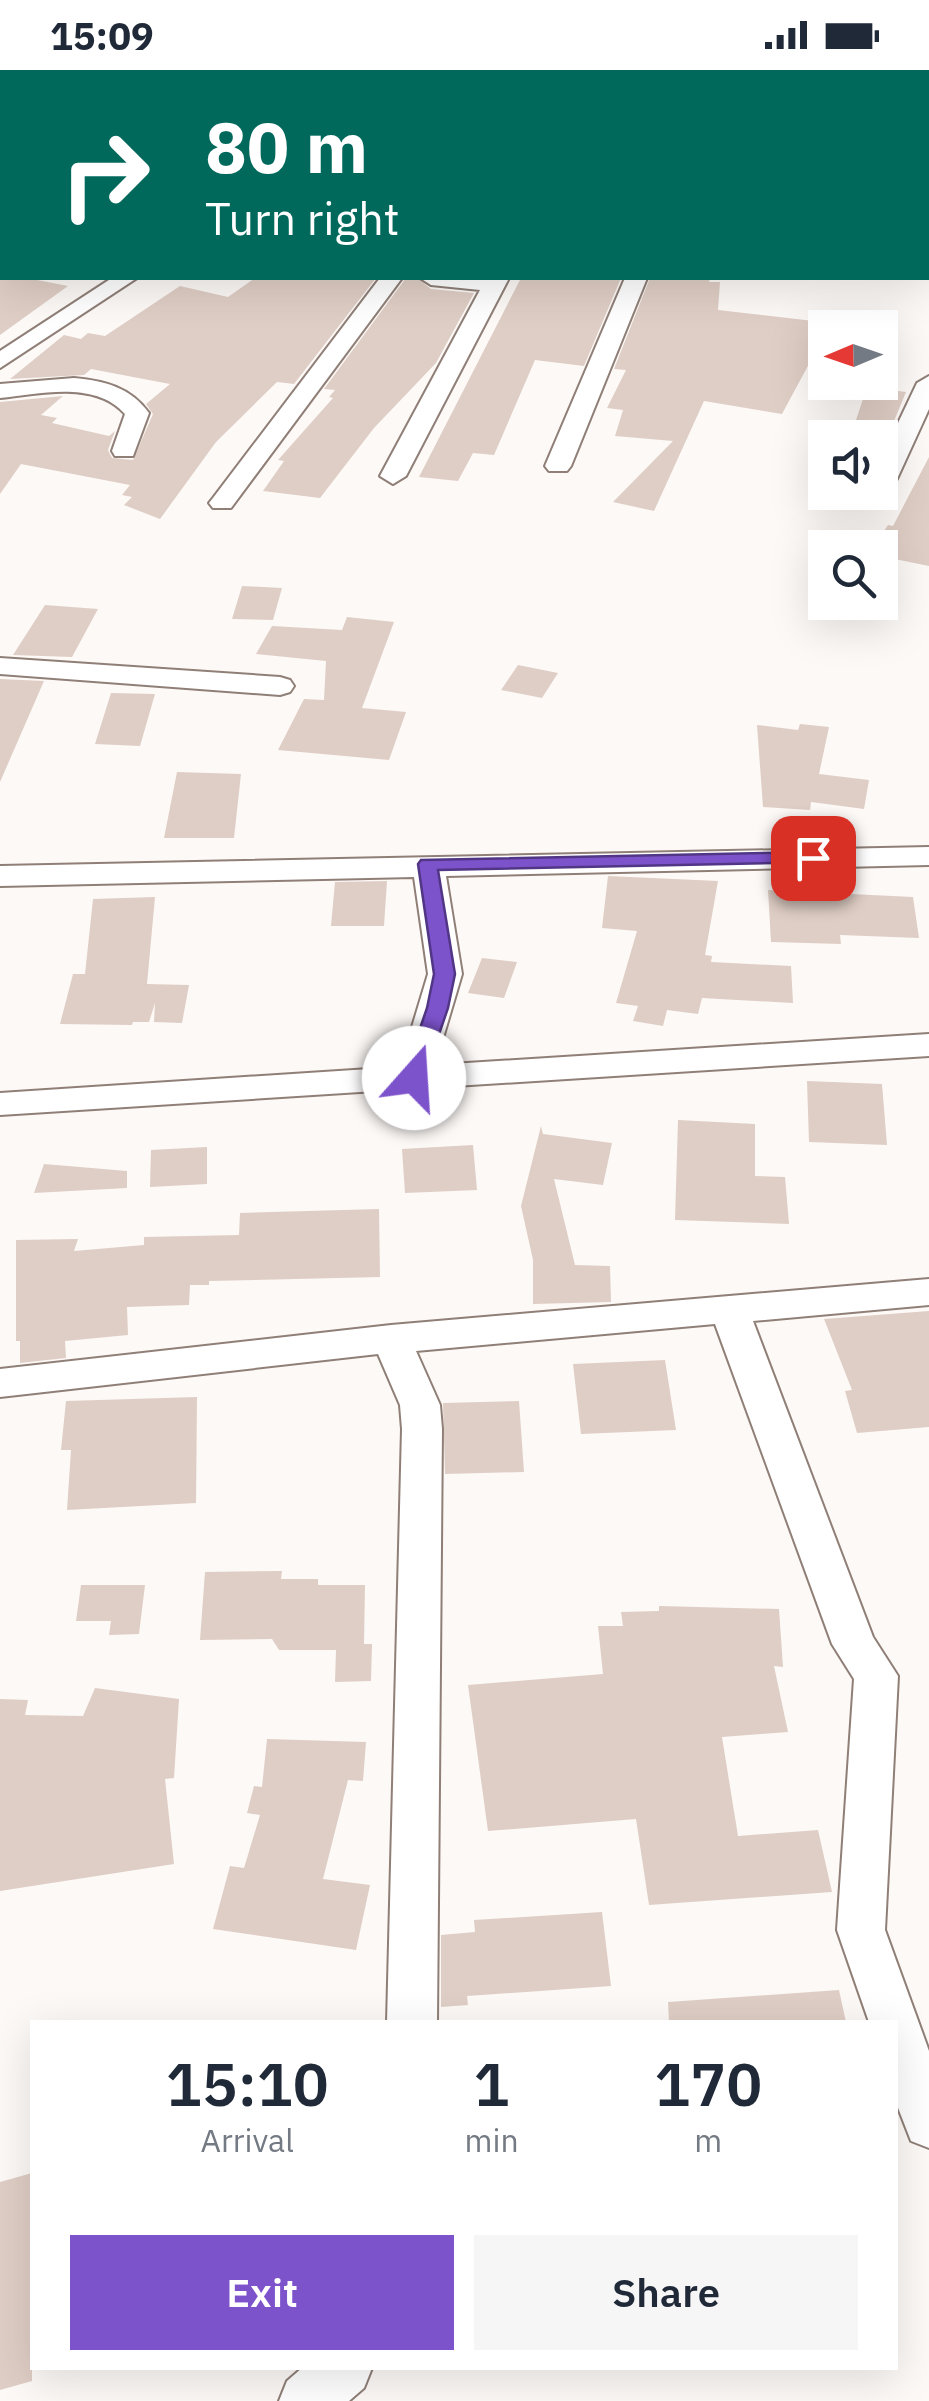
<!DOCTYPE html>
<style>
:root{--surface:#fff;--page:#f6f6f7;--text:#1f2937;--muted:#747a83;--accent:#7d53cc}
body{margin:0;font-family:"IBM Plex Sans",sans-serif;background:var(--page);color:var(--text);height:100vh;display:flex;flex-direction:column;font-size:38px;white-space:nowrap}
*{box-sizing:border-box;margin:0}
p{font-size:32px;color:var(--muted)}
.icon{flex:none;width:55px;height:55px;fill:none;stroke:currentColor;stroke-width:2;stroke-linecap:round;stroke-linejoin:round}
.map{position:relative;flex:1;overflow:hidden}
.drawer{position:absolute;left:30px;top:1950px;width:868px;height:350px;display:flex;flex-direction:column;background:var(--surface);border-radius:0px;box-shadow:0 10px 40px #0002}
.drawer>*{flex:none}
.top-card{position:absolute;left:0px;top:0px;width:930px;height:210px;box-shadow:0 10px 40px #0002;background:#00695c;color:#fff;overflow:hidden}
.needle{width:65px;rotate:268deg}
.fabs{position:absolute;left:808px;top:240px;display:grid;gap:20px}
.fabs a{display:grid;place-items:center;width:90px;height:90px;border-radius:0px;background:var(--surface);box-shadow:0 10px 40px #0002;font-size:50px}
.pin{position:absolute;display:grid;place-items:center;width:85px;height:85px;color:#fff;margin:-42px;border-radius:20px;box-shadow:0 5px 15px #0006}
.me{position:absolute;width:110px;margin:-55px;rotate:19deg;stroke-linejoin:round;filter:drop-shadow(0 0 8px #0008)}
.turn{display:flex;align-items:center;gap:35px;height:210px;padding:0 40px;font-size:45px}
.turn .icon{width:130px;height:130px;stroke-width:2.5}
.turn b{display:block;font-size:70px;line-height:85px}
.eta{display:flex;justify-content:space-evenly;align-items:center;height:170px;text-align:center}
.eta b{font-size:60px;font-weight:600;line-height:70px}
.action{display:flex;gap:20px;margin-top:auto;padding:20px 40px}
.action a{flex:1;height:115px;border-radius:0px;background:var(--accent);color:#fff;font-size:40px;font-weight:600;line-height:115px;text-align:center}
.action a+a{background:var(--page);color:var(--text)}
.status{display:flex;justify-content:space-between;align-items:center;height:70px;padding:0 50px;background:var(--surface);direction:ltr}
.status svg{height:28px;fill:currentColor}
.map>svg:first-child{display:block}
.building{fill:#dfcec5}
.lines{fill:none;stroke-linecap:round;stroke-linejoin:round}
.minor-casing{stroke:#8f7f77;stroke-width:4}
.minor{fill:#fff;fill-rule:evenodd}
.route{fill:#7d53cc;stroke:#513685;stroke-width:2.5}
</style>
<div class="status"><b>15:09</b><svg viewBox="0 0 49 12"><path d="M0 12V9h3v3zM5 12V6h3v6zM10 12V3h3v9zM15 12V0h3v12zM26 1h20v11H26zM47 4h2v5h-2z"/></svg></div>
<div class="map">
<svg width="929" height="2331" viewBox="0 0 929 2331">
<rect width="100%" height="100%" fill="#fdf9f7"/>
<!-- building -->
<path class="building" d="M 0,208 L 27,208 L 68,216 L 0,265 Z
M 255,208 L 376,208 L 294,314 L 277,312 L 216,372 L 160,449 L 124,435 L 132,427 L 122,425 L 130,415 L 21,394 L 0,424 L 0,332 L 63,326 L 41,345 L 57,348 L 52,353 L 109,366 L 115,361 L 108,380 L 112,388 L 133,390 L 153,344 L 146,334 L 170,314 L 91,299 L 84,305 L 10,309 L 64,265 L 81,269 L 88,263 L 105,266 L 180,216 L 228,227 Z
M 406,208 L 417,208 L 431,219 L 474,223 L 436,293 L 374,358 L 320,428 L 263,421 L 284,391 L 278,390 L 333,328 L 329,327 L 335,320 L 324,319 Z
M 521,208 L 621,208 L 584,296 L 535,290 L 494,385 L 473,383 L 458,411 L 419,407 Z
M 650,208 L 710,208 L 709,212 L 720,212 L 718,240 L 831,253 L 782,344 L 704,331 L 654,441 L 613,432 L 673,371 L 615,366 L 623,340 L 607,338 L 626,300 L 614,299 Z
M 867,317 L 906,322 L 887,368 L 850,368 Z
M 929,387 L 929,496 L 880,486 L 880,467 L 888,455 L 893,456 Z
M 242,516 L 282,518 L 273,550 L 232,549 Z
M 45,535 L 98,539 L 72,587 L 13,585 Z
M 347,547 L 394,552 L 362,638 L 406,642 L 389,690 L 278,680 L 304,629 L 324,630 L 326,591 L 256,584 L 272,556 L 342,560 Z
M 518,595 L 558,603 L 542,628 L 501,620 Z
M 0,609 L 44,611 L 0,712 Z
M 111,623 L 155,624 L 140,676 L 95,674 Z
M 800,654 L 829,657 L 819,704 L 869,710 L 864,739 L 811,732 L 810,740 L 763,737 L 757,655 L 798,660 Z
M 177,702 L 241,704 L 234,768 L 164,768 Z
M 608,806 L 718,811 L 705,885 L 712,886 L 711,892 L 791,896 L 793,933 L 702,928 L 698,944 L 667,940 L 663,956 L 633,951 L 638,936 L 616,933 L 637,861 L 602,858 Z
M 387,811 L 384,856 L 331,856 L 335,812 Z
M 768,820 L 913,827 L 919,868 L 840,865 L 841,874 L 771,872 Z
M 155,827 L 147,914 L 189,915 L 182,953 L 154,952 L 155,933 L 149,952 L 133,952 L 132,955 L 60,954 L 73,904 L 85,904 L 93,829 Z
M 482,888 L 517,892 L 504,928 L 468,923 Z
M 807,1011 L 882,1014 L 887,1075 L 809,1072 Z
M 678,1050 L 755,1054 L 755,1106 L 785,1107 L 789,1154 L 675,1150 Z
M 541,1056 L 543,1064 L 612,1073 L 603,1115 L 554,1109 L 575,1195 L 610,1196 L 611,1232 L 533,1234 L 533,1190 L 521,1136 Z
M 473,1075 L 477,1120 L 405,1123 L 402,1079 Z
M 207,1077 L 207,1114 L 150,1117 L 151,1080 Z
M 44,1094 L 127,1101 L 127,1118 L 34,1123 Z
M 379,1139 L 380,1207 L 209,1211 L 209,1215 L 190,1215 L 189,1235 L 127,1237 L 128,1265 L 65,1271 L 66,1288 L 20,1293 L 20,1271 L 16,1271 L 16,1170 L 78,1169 L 74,1181 L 144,1175 L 144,1167 L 239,1165 L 240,1143 Z
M 929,1241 L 929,1357 L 857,1363 L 845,1321 L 852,1320 L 824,1249 Z
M 665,1290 L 676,1360 L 581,1364 L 573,1294 Z
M 197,1327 L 196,1433 L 67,1440 L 71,1380 L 61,1380 L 66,1331 Z
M 519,1331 L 524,1402 L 445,1404 L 443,1333 Z
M 282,1501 L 281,1509 L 318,1509 L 318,1515 L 365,1515 L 364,1574 L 372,1574 L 371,1611 L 335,1612 L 336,1580 L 279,1580 L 272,1569 L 200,1570 L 205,1502 Z
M 81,1515 L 145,1515 L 139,1564 L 109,1565 L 111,1551 L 76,1551 Z
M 659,1536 L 779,1539 L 783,1597 L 774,1596 L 788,1662 L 722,1667 L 738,1766 L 818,1760 L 832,1822 L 649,1835 L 636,1749 L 488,1761 L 468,1615 L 603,1604 L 598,1556 L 623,1556 L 621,1542 L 659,1541 Z
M 95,1618 L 179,1629 L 174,1708 L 165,1709 L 174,1794 L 0,1821 L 0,1629 L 28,1630 L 25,1645 L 83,1646 Z
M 267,1669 L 366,1672 L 363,1711 L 348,1710 L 323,1809 L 370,1815 L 356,1880 L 213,1859 L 230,1796 L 244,1798 L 260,1745 L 247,1743 L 254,1716 L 262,1717 Z
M 602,1842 L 611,1916 L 467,1926 L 468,1935 L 441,1937 L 441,1865 L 475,1862 L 474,1850 Z
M 839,1920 L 846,1952 L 669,1952 L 668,1932 Z
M 32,2103 L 32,2311 L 0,2320 L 0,2112 Z"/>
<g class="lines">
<!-- minor casing -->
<g class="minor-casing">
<path id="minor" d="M 437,0 L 455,0 L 456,2 L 438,2 Z
M 928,157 L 929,157 L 929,170 L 928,170 Z
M 112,208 L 137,208 L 0,298 L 0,281 Z
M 380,208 L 402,208 L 231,438 L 213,438 L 209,433 L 213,428 Z
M 420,208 L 509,208 L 406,406 L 393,414 L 380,406 L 480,220 L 431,215 Z
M 625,208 L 647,208 L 571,396 L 567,401 L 549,401 L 545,396 Z
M 929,306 L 929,339 L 897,409 L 893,414 L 880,416 L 880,391 L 917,313 Z
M 74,308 C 105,311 130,317 149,343 L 133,386 L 115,386 L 112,381 L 125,344 C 95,310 39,324 0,328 L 0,314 Z
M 0,588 L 280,607 L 290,610 L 294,616 L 290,622 L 280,625 L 0,604 Z
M 929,777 L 929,795 L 446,806 L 462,904 L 435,995 L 929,964 L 929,986 L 0,1045 L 0,1023 L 400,997 L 428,904 L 414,807 L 0,816 L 0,796 Z
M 929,1209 L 929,1235 L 753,1251 L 873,1567 L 898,1606 L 885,1860 L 929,1981 L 929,2078 L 911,2071 L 895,2030 L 895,1952 L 869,1952 L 837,1860 L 854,1609 L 832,1574 L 715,1254 L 416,1281 L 440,1335 L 442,1359 L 437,1952 L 387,1952 L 402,1359 L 400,1335 L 378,1284 L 0,1327 L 0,1299 L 391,1255 Z
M 302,2298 L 372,2298 L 364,2318 L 349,2331 L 279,2331 L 287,2311 Z"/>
</g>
<!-- minor -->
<use href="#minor" class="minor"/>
</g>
<!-- route -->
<path class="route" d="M 813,782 L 823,788 L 820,792 L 438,800 L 455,904 L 448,938 L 424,1008 L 414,1014 L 403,1008 L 427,938 L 434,904 L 418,794 L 421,790 Z"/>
</svg>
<div class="fabs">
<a><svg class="needle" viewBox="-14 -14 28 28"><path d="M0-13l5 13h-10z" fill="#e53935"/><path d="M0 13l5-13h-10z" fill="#747a83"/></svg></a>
<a><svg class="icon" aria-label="sound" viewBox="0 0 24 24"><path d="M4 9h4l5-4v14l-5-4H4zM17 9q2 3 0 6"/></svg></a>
<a><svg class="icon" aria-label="search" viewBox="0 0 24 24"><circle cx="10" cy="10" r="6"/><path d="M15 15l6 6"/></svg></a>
</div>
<div class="pin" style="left:813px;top:788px;background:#d93025"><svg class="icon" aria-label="arrive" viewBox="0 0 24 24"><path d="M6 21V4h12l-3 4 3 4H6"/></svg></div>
<svg class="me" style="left:414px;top:1008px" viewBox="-20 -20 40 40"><circle r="19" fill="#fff"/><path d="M0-13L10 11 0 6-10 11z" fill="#7d53cc"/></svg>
<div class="top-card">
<div class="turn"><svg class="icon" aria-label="right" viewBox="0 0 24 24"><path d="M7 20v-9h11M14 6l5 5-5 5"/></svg><div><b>80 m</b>Turn right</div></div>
</div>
<section class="drawer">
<div class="eta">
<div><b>15:10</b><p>Arrival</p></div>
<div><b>1</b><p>min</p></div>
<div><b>170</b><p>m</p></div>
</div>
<div class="action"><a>Exit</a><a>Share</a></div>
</section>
</div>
